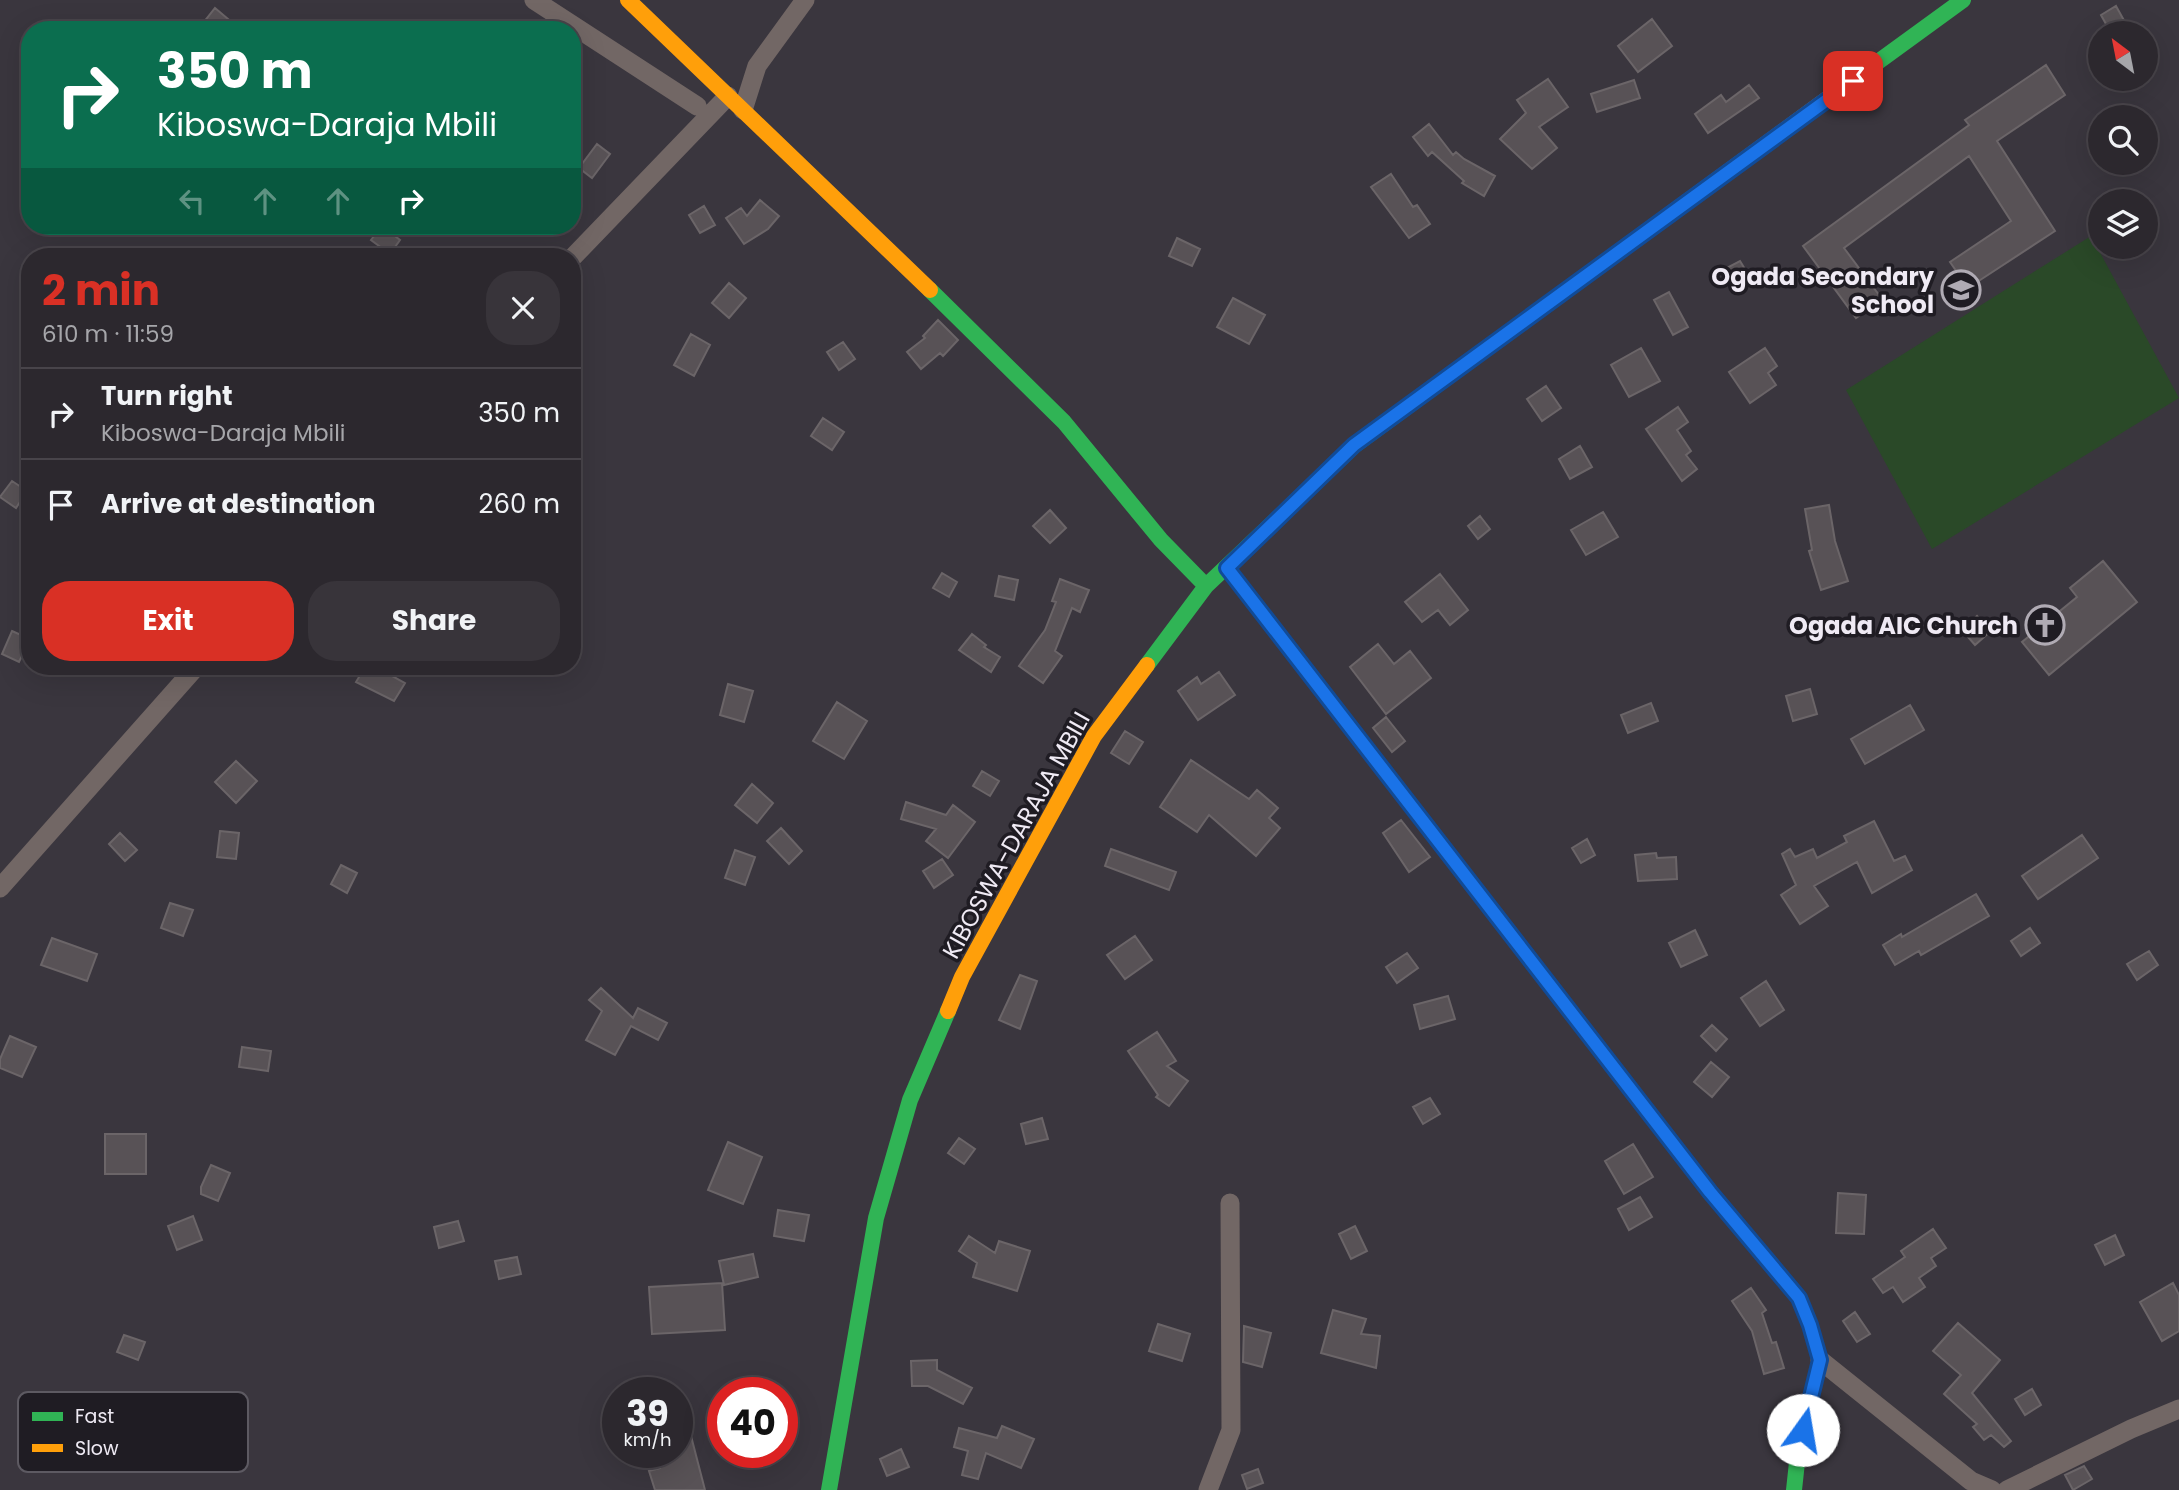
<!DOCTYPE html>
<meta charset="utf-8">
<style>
:root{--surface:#2c282e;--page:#38343a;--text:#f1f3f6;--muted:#a6a6aa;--line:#48444a;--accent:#d93025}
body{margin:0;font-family:Poppins,sans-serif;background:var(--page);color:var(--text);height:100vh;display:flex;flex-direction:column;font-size:26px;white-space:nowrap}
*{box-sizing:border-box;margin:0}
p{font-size:23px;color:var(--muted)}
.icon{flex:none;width:38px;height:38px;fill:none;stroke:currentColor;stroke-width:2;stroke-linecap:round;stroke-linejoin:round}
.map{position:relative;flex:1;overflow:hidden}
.details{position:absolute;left:21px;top:248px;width:560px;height:427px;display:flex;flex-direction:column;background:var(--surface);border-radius:28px;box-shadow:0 7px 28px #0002,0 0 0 2px var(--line)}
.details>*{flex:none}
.guide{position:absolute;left:21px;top:21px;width:560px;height:214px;border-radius:28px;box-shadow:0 7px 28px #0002,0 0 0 2px var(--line);background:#0b6e4f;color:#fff;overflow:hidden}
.needle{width:46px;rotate:328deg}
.controls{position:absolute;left:2088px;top:21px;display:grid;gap:14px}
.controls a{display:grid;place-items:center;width:70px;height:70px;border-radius:50%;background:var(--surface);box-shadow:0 7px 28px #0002,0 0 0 2px var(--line);font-size:35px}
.speed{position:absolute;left:602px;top:1377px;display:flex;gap:14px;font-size:35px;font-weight:700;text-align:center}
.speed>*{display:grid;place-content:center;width:91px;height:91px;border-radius:50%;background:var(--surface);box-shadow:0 7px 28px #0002,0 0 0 2px var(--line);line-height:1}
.speed small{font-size:18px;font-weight:400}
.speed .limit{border:10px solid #d22;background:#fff;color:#111}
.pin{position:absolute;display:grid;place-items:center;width:60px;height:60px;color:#fff;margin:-30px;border-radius:14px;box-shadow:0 4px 10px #0006}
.me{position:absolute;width:77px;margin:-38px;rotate:13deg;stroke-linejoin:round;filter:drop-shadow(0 0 5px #0008)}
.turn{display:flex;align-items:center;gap:24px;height:147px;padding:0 21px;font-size:32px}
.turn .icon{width:91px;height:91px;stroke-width:2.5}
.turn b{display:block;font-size:49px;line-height:60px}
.lanes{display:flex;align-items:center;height:66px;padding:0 21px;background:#0003;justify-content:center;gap:35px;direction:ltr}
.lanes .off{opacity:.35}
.round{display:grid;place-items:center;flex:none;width:74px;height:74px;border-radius:28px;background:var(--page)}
.summary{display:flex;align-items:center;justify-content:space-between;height:119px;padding:0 21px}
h1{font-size:42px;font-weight:700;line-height:52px;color:var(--accent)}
.action{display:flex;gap:14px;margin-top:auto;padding:14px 21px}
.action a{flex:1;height:80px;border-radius:28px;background:var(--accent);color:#fff;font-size:28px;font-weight:700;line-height:80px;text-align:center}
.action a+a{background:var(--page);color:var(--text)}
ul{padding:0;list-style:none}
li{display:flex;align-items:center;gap:21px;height:91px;padding:0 21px;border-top:2px solid var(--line)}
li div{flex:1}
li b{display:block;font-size:26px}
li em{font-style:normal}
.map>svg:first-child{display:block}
.green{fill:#2a4928}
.building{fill:#585256;stroke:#6b6568;stroke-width:2}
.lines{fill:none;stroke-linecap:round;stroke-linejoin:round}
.street{stroke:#726765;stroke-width:19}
.fast{stroke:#30b455;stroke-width:16}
.slow{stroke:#ff9f0a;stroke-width:16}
.route-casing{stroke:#114b97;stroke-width:18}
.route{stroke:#1a73e8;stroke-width:12}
.labels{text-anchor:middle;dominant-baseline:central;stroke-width:7;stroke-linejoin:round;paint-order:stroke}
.poi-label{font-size:24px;font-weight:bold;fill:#efeaf4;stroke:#1f1c23;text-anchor:end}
.street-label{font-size:24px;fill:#efeaf4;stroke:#1f1c23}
.key{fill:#1f1c23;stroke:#5d5a62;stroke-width:2}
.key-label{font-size:19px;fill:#efeaf4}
</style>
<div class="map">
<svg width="2179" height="1490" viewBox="0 0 2179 1490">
<rect width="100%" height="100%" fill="#3a363e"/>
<!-- green -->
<path class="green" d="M 2091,236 L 2179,398 L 1932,549 L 1846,390 Z"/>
<!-- building -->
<path class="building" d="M 2116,6 L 2131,33 L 2111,33 L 2101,15 Z
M 215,8 L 241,30 L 213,30 L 204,22 Z
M 1652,19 L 1672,46 L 1638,72 L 1618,46 Z
M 2046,65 L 2065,95 L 1997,141 L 2055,231 L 1968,288 L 1950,262 L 2011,221 L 1969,156 L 1844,248 L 1882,299 L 1856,318 L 1803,246 L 1969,125 L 1965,120 Z
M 1548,79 L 1568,107 L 1539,127 L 1557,148 L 1532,169 L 1500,139 L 1526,113 L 1517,100 Z
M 1634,80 L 1640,98 L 1597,112 L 1591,94 Z
M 1749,85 L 1759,98 L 1708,133 L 1695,114 L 1721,95 L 1726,102 Z
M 1429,124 L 1453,155 L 1456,152 L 1464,159 L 1495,176 L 1484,196 L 1462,183 L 1464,181 L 1432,152 L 1428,156 L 1413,137 Z
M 597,144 L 610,154 L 592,178 L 579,168 Z
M 1391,174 L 1413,207 L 1417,205 L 1430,224 L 1409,238 L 1371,187 Z
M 760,200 L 779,216 L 768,229 L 744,244 L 726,218 L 741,208 L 747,216 Z
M 704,206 L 715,225 L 700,233 L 689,215 Z
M 382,226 L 400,240 L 390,254 L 371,240 Z
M 1177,238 L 1200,249 L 1192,266 L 1169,256 Z
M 1740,261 L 1751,279 L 1734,289 L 1723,270 Z
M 729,283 L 746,298 L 729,318 L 712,303 Z
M 1669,292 L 1688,327 L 1673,335 L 1654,300 Z
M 1233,298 L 1265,315 L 1249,344 L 1217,327 Z
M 938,320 L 958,340 L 943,356 L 940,353 L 921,369 L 907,352 L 925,338 L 923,336 Z
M 691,334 L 710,345 L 694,376 L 674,365 Z
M 843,342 L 855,359 L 839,370 L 827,352 Z
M 1641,348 L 1660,381 L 1629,397 L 1611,365 Z
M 1765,348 L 1777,366 L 1768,373 L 1776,385 L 1750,403 L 1729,372 Z
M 1546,386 L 1561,408 L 1542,421 L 1527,399 Z
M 1678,407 L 1688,422 L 1677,430 L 1691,451 L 1686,455 L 1697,469 L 1682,481 L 1646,429 Z
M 823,418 L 844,432 L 832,450 L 811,436 Z
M 1580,446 L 1592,467 L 1570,479 L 1559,459 Z
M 12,481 L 27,491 L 16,508 L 0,497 Z
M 1829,505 L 1835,541 L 1848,581 L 1821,590 L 1809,551 L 1812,550 L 1805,509 Z
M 1050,510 L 1066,528 L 1050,543 L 1033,526 Z
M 1603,512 L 1618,537 L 1586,555 L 1571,530 Z
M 1480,516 L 1490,529 L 1478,539 L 1468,526 Z
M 2103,561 L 2137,602 L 2049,675 L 2022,642 L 2077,597 L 2070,588 Z
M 942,573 L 957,582 L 949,597 L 933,588 Z
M 1440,574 L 1468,610 L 1450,625 L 1438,610 L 1422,622 L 1405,602 Z
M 999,576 L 1018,580 L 1014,600 L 995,596 Z
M 1060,579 L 1089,590 L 1080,612 L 1072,608 L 1055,651 L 1062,656 L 1043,683 L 1019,666 L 1045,630 L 1056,602 L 1052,601 Z
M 1977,616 L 1991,631 L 1975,645 L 1962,630 Z
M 12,631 L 30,639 L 19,662 L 2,654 Z
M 972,634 L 986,645 L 984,647 L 1000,657 L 991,672 L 959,650 Z
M 1378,644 L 1394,664 L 1410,651 L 1431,678 L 1386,714 L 1350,667 Z
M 365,667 L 376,667 L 405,683 L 394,701 L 356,682 Z
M 1219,672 L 1235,695 L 1198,720 L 1178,691 L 1197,677 L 1201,684 Z
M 728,684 L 753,691 L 744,722 L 720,715 Z
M 1810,689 L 1817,714 L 1793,721 L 1786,696 Z
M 837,702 L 867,721 L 844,759 L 813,741 Z
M 1651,703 L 1658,721 L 1628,733 L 1621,715 Z
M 1910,705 L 1924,730 L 1865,764 L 1851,739 Z
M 1386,717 L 1405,741 L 1392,752 L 1373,728 Z
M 1125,731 L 1143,742 L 1129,764 L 1111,753 Z
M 1191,760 L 1249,799 L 1257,790 L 1278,808 L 1269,818 L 1280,828 L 1256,856 L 1209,815 L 1197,832 L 1160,807 Z
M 236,761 L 257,781 L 236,803 L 215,782 Z
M 982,771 L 999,781 L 990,796 L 973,786 Z
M 752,784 L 773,803 L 757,823 L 735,805 Z
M 906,802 L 946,815 L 953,805 L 975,822 L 948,858 L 926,841 L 936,829 L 901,819 Z
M 1401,820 L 1430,857 L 1409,872 L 1383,833 Z
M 1874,821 L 1894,861 L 1905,856 L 1912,870 L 1872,893 L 1857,862 L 1814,886 L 1828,906 L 1800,924 L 1781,895 L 1796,885 L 1782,854 L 1790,849 L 1795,857 L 1813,849 L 1817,858 L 1847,842 L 1844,836 Z
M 781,828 L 802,851 L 789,864 L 767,841 Z
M 220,831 L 239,833 L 236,859 L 217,857 Z
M 120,833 L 137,850 L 125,861 L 109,844 Z
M 2082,835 L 2098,858 L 2038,899 L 2022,876 Z
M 1587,839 L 1595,855 L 1581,863 L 1572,848 Z
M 1111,849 L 1176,872 L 1169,890 L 1105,866 Z
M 735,850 L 755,857 L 745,885 L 725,878 Z
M 1656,853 L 1657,858 L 1676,857 L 1677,879 L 1638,881 L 1635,855 Z
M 942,859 L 953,875 L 934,888 L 923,871 Z
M 341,865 L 357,873 L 347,893 L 331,884 Z
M 1976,894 L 1989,916 L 1921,955 L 1919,951 L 1895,965 L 1883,945 L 1901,934 L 1902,937 Z
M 170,903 L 193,910 L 183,936 L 161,928 Z
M 2030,928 L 2040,943 L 2021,956 L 2011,941 Z
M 1695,930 L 1707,955 L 1681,967 L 1669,943 Z
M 1135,936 L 1152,960 L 1125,979 L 1107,955 Z
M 52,938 L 97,954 L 87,981 L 41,965 Z
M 2149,951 L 2158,965 L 2137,980 L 2127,964 Z
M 1407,953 L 1418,968 L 1397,983 L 1386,967 Z
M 1020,975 L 1037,981 L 1020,1029 L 999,1020 Z
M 1766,981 L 1784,1010 L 1760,1026 L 1741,998 Z
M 601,988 L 633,1018 L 638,1008 L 667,1023 L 658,1040 L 631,1026 L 615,1055 L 586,1040 L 602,1011 L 589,1000 Z
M 1448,996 L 1455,1019 L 1420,1029 L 1414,1005 Z
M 1712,1025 L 1727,1039 L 1716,1051 L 1701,1036 Z
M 1157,1032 L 1176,1061 L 1167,1066 L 1188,1081 L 1169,1106 L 1156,1097 L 1158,1095 L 1128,1051 Z
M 10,1036 L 36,1047 L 22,1077 L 0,1068 L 0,1059 Z
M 242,1047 L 271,1051 L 268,1071 L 239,1067 Z
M 1711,1062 L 1729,1077 L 1712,1097 L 1694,1082 Z
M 1430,1098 L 1440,1114 L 1423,1124 L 1413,1107 Z
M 1042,1118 L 1048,1139 L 1026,1144 L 1021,1124 Z
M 105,1134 L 146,1134 L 146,1174 L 105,1174 Z
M 959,1138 L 975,1149 L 964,1164 L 948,1153 Z
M 728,1142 L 762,1157 L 743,1204 L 708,1190 Z
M 1633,1144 L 1653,1177 L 1624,1194 L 1605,1161 Z
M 211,1165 L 230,1173 L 218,1201 L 201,1194 L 201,1187 Z
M 1838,1193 L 1866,1195 L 1864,1234 L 1836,1233 Z
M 1640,1197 L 1652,1217 L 1629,1230 L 1618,1209 Z
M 778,1210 L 809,1215 L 804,1241 L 774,1236 Z
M 193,1216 L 202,1240 L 177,1250 L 168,1226 Z
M 458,1221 L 464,1241 L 439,1248 L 434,1227 Z
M 1355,1226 L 1367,1251 L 1351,1259 L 1339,1234 Z
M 1933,1229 L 1946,1248 L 1931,1258 L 1936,1266 L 1919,1278 L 1925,1287 L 1903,1302 L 1893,1287 L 1883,1293 L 1873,1279 L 1905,1257 L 1901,1251 Z
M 2115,1235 L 2124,1255 L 2105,1265 L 2095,1245 Z
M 969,1236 L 995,1253 L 999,1241 L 1030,1251 L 1017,1291 L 973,1277 L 977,1263 L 959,1251 Z
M 753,1254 L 758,1277 L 724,1285 L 719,1261 Z
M 517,1257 L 521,1274 L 499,1279 L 495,1261 Z
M 722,1283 L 725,1330 L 652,1334 L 649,1287 Z
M 2173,1283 L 2179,1295 L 2179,1331 L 2162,1341 L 2140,1302 Z
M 1751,1288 L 1766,1310 L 1762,1313 L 1772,1343 L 1776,1342 L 1784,1368 L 1764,1374 L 1752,1331 L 1732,1301 Z
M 1333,1310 L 1366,1319 L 1361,1334 L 1380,1336 L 1376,1368 L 1321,1353 Z
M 1855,1312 L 1870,1334 L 1857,1342 L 1843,1321 Z
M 1958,1323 L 2000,1360 L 1972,1393 L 2011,1441 L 2004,1447 L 1991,1435 L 1984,1440 L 1973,1427 L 1977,1424 L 1944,1394 L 1961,1375 L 1933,1351 Z
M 1158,1324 L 1190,1334 L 1182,1361 L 1149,1351 Z
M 1244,1326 L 1271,1333 L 1262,1367 L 1243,1362 Z
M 124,1335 L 145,1342 L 138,1360 L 117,1352 Z
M 937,1360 L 937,1370 L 972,1388 L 963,1404 L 928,1386 L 912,1386 L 911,1361 Z
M 2032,1389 L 2041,1405 L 2025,1415 L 2015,1399 Z
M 677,1405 L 683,1405 L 705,1490 L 655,1490 L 649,1471 L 660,1468 L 655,1452 L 677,1452 Z
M 1002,1426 L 1034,1439 L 1021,1468 L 986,1453 L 978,1479 L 962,1475 L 968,1451 L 954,1447 L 959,1428 L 997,1438 Z
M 901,1449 L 909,1467 L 887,1476 L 880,1459 Z
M 2084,1466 L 2092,1479 L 2073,1490 L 2065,1475 Z
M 1258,1469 L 1263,1483 L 1247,1489 L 1242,1475 Z"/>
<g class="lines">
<!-- street -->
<path class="street" d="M 534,0 L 697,106
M 743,110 L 757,66 L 805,0
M 572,258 L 728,96
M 0,888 L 196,667
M 1820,1360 L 1971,1481 L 1992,1490
M 1208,1490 L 1231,1430 L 1230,1203
M 2007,1490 L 2131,1429 L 2179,1409"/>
<!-- fast -->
<path class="fast" d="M 1827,99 L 1963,0
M 930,290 L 1064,422 L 1161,540 L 1206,586
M 1147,665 L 1206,586 L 1355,445 L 1554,299
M 1453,860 L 1710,1192 L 1799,1298 L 1810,1325 L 1820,1360 L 1798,1453 L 1794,1490
M 829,1490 L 876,1218 L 910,1100 L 948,1011"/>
<!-- slow -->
<path class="slow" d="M 628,0 L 930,290
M 1554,299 L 1827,99
M 1227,568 L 1453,860
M 948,1011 L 962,977 L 1094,736 L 1147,665"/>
</g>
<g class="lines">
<!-- route casing -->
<g class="route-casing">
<path id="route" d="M 1803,1430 L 1820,1360 L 1810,1325 L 1799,1298 L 1710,1192 L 1227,568 L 1354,445 L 1853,81"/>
</g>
<!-- route -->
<use href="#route" class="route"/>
</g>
<!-- icons -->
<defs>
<g id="school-ring" transform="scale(2.0125)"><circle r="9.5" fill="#1f1c23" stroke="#b0abb4" stroke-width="1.5"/><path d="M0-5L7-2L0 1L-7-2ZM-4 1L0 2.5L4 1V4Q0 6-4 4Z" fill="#b0abb4"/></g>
<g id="church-ring" transform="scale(2.0125)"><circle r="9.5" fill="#1f1c23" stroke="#b0abb4" stroke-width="1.5"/><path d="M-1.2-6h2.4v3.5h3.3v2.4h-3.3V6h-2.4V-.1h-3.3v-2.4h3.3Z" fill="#b0abb4"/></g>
</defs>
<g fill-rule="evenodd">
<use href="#school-ring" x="1961" y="290"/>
<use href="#church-ring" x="2045" y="625"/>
</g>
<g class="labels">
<!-- poi labels -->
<g class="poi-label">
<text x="1934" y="276">Ogada Secondary<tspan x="1934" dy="28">School</tspan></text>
<text x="2018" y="625">Ogada AIC Church</text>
</g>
<!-- street labels -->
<g class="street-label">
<text transform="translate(1016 835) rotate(-61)">KIBOSWA-DARAJA MBILI</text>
</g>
</g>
<!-- legend -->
<rect x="18" y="1392" width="230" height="80" rx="10" class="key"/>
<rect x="32" y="1412" width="31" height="9" fill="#30b455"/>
<rect x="32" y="1444" width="31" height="8" fill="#ff9f0a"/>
<g class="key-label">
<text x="75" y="1423">Fast</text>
<text x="75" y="1455">Slow</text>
</g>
</svg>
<div class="controls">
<a><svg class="needle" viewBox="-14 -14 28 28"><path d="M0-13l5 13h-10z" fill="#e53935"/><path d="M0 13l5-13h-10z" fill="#a6a6aa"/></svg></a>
<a><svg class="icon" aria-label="search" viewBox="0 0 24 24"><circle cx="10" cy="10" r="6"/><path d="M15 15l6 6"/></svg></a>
<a><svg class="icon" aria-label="layers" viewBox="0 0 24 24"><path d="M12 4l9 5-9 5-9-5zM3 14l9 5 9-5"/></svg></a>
</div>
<div class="speed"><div>39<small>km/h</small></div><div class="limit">40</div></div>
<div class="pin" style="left:1853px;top:81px;background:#d93025"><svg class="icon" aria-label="arrive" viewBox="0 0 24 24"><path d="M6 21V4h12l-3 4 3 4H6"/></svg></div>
<svg class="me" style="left:1803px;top:1430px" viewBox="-20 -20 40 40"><circle r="19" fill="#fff"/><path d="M0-13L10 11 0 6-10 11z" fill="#1a73e8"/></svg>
<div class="guide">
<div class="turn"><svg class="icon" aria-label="right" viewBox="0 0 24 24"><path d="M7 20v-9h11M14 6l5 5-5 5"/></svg><div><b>350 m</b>Kiboswa-Daraja Mbili</div></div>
<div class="lanes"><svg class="icon off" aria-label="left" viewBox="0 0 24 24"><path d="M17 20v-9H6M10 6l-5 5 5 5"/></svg><svg class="icon off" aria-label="ahead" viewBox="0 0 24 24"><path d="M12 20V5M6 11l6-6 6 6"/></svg><svg class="icon off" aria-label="ahead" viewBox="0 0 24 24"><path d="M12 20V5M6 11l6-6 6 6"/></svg><svg class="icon" aria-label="right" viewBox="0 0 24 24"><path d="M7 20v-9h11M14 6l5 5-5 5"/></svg></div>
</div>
<section class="details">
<div class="summary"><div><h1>2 min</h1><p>610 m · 11:59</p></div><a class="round"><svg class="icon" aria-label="close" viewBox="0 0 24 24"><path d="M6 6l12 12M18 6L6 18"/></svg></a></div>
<ul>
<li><svg class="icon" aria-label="right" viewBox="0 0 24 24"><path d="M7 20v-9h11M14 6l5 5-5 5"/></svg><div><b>Turn right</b><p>Kiboswa-Daraja Mbili</p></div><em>350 m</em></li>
<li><svg class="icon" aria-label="arrive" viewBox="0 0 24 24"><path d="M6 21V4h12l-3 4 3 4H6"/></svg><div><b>Arrive at destination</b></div><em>260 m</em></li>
</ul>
<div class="action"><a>Exit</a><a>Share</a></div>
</section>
</div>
